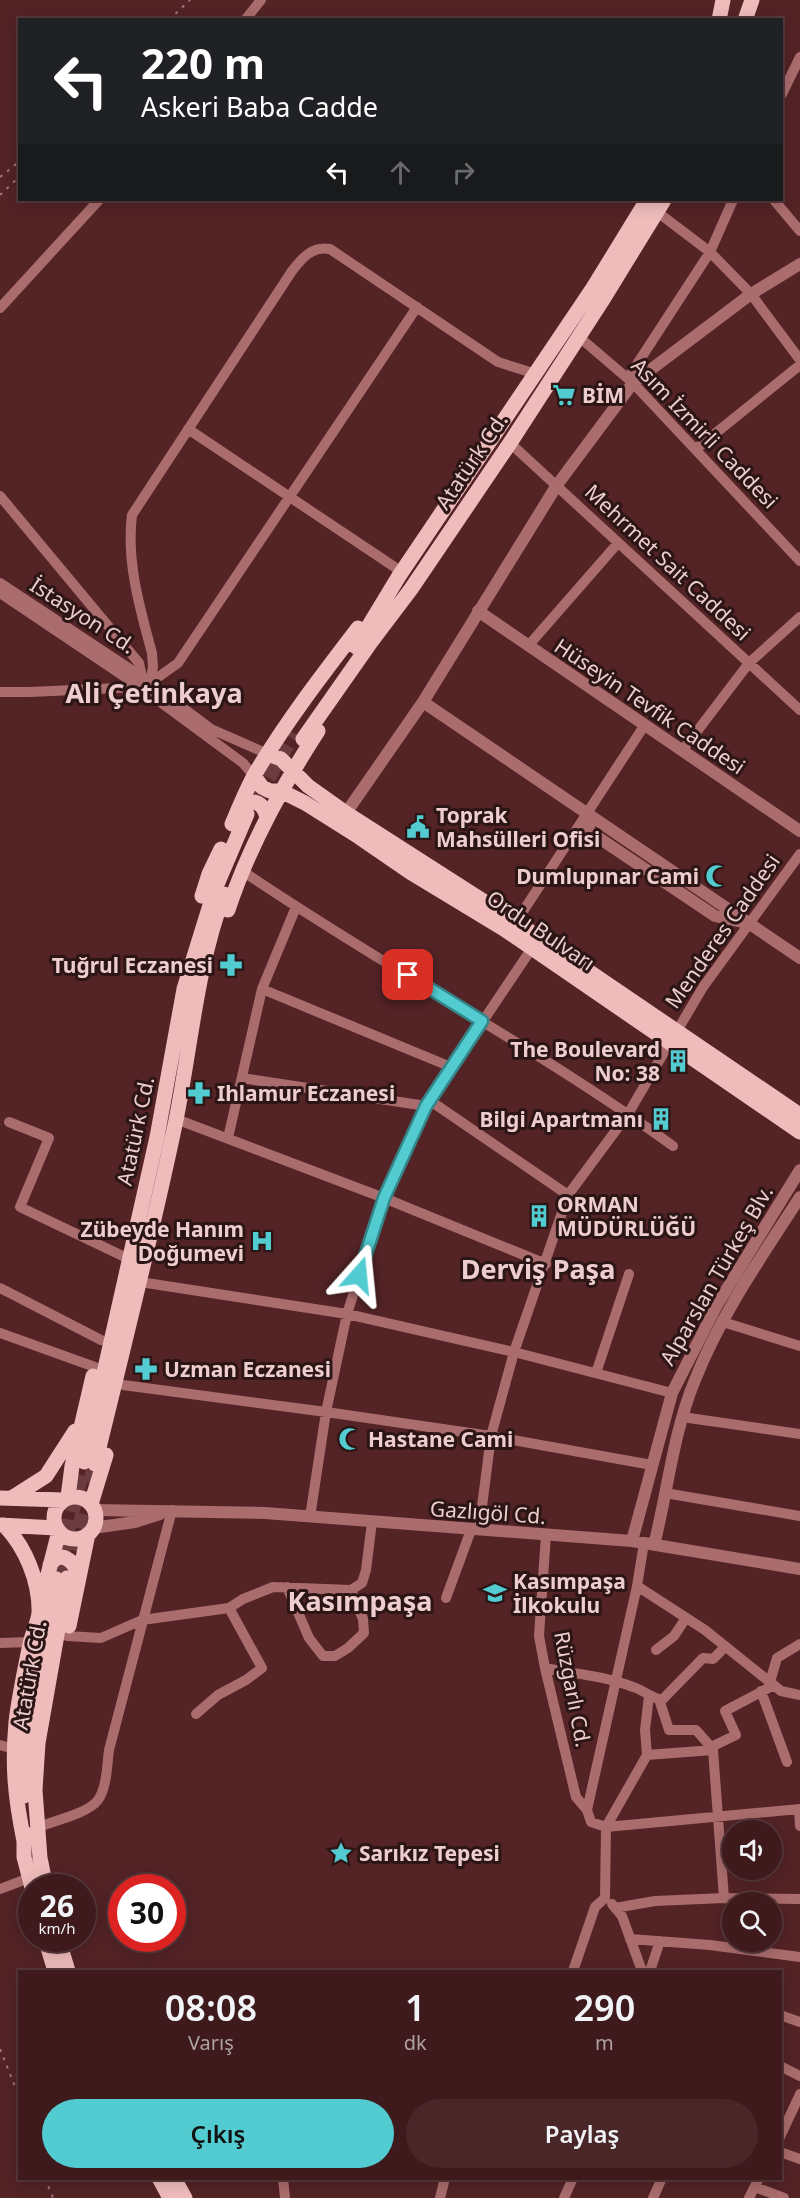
<!DOCTYPE html>
<html lang="tr">
<meta charset="utf-8">
<style>
:root{--surface:#3e1a1c;--page:#492729;--text:#f1f3f6;--muted:#ada1a3;--line:#57383b;--accent:#52ccd1}
body{margin:0;font-family:"Noto Sans",sans-serif;background:var(--page);color:var(--text);height:100vh;display:flex;flex-direction:column;font-size:22px;white-space:nowrap}
*{box-sizing:border-box;margin:0}
p{font-size:20px;color:var(--muted)}
.icon{flex:none;width:33px;height:33px;fill:none;stroke:currentColor;stroke-width:2;stroke-linecap:round;stroke-linejoin:round}
.map{position:relative;flex:1;overflow:hidden}
.panel{position:absolute;left:18px;top:1970px;width:764px;height:210px;display:flex;flex-direction:column;background:var(--surface);border-radius:0px;box-shadow:0 3px 15px #0003,0 0 0 2px var(--line)}
.panel>*{flex:none}
.hud{position:absolute;left:18px;top:18px;width:765px;height:183px;border-radius:0px;box-shadow:0 3px 15px #0003,0 0 0 2px var(--line);background:#202124;color:#fff;overflow:hidden}
.fabs{position:absolute;left:722px;top:1820px;display:grid;gap:12px}
.fabs a{display:grid;place-items:center;width:60px;height:60px;border-radius:50%;background:var(--surface);box-shadow:0 3px 15px #0003,0 0 0 2px var(--line);font-size:30px}
.speed{position:absolute;left:18px;top:1874px;display:flex;gap:12px;font-size:30px;font-weight:700;text-align:center}
.speed>*{display:grid;place-content:center;width:78px;height:78px;border-radius:50%;background:var(--surface);box-shadow:0 3px 15px #0003,0 0 0 2px var(--line);line-height:1}
.speed small{font-size:15px;font-weight:400}
.speed .limit{border:9px solid #d22;background:#fff;color:#111}
.pin{position:absolute;display:grid;place-items:center;width:51px;height:51px;color:#fff;margin:-26px;border-radius:12px;box-shadow:0 3px 9px #0006}
.me{position:absolute;width:66px;margin:-33px;rotate:18deg;stroke-linejoin:round;filter:drop-shadow(0 0 4px #0008)}
.turn{display:flex;align-items:center;gap:21px;height:126px;padding:0 24px;font-size:27px}
.turn .icon{width:78px;height:78px;stroke-width:2.5}
.turn b{display:block;font-size:42px;line-height:51px}
.lanes{display:flex;align-items:center;height:57px;padding:0 24px;background:#0003;justify-content:center;gap:30px;direction:ltr}
.lanes .off{opacity:.35}
.eta{display:flex;justify-content:space-evenly;align-items:center;height:102px;text-align:center}
.eta b{font-size:36px;font-weight:600;line-height:42px}
.button{display:flex;gap:12px;margin-top:auto;padding:12px 24px}
.button a{flex:1;height:69px;border-radius:36px;background:var(--accent);color:#111;font-size:24px;font-weight:600;line-height:69px;text-align:center}
.button a+a{background:var(--page);color:var(--text)}
.map>svg:first-child{display:block}
.lines{fill:none;stroke-linecap:round;stroke-linejoin:round}
.primary-tunnel{stroke:#6a3c3f;stroke-width:15;stroke-dasharray:15 8;stroke-linecap:butt}
.minor{stroke:#aa6c6d;stroke-width:10}
.tertiary{stroke:#aa6c6d;stroke-width:12}
.primary{stroke:#efbbbb;stroke-width:15}
.rail{stroke:#9e7678;stroke-width:2;stroke-dasharray:3 6;stroke-linecap:butt}
.route-casing{stroke:#358588;stroke-width:15}
.route{stroke:#52ccd1;stroke-width:10}
.labels{text-anchor:middle;dominant-baseline:central;stroke-width:6;stroke-linejoin:round;paint-order:stroke}
.poi-label{font-size:21px;font-weight:bold;fill:#edcdcd;stroke:#2b1515;text-anchor:start}
.street-label{font-size:21px;fill:#edcdcd;stroke:#2b1515}
.district-label{font-size:27px;font-weight:bold;fill:#edcdcd;stroke:#2b1515}
</style>
<div class="map">
<svg width="800" height="2198" viewBox="0 0 800 2198">
<rect width="100%" height="100%" fill="#532326"/>
<g class="lines">
<!-- primary-tunnel -->
<path class="primary-tunnel" d="M 257,798 L 294,733
M 68,1573 L 95,1464
M 56,1579 L 84,1462"/>
<!-- minor -->
<path class="minor" d="M 245,20 L 261,0
M 782,94 L 800,57
M 774,200 L 800,231
M 656,211 L 710,252 L 751,294 L 800,360
M 0,308 L 99,200
M 578,336 L 633,383 L 800,561
M 628,378 L 710,252 L 733,200
M 188,429 L 402,572
M 510,443 L 800,710
M 696,449 L 800,365
M 0,496 L 139,663 L 142,677 L 140,687 L 30,692 L 0,692
M 0,583 L 142,677 L 211,729 L 268,754
M 0,593 L 140,687 L 243,763 L 254,776
M 528,646 L 618,543
M 150,683 L 153,667 L 152,653 C 140,609 126,561 132,515 L 292,271 C 302,258 312,246 330,249 L 498,362 L 536,374
M 150,683 L 178,663 L 417,307
M 682,751 L 749,663 L 800,617
M 241,870 C 382,966 534,1046 673,1146
M 516,922 L 644,726
M 262,989 L 451,1067
M 677,1031 L 703,987 L 800,854
M 242,1078 L 426,1106
M 429,1100 L 568,1195
M 176,1119 L 384,1198 L 546,1264
M 9,1122 L 49,1138 L 20,1207 L 129,1259
M 228,1138 L 262,989 L 296,907
M 140,1282 L 347,1314 L 514,1352 L 672,1393
M 0,1288 L 101,1340
M 723,1322 L 800,1346
M 0,1333 L 95,1367
M 596,1373 L 629,1274
M 123,1385 L 326,1412 L 491,1436 L 652,1465
M 682,1417 L 800,1434
M 665,1493 L 800,1516
M 310,1517 L 326,1412 L 347,1314 L 384,1198 L 426,1106 L 532,948
M 479,1530 L 491,1436 L 514,1352 L 568,1195 L 628,1114 L 670,1042
M 546,1535 L 539,1636 L 545,1668 L 576,1797 L 587,1810
M 644,1543 L 637,1586 L 587,1810 L 591,1822 L 606,1827 L 800,1809
M 637,1586 L 705,1630 L 781,1691 L 800,1695
M 287,1587 L 309,1638 L 323,1656 L 335,1656 L 348,1648 L 364,1633 L 363,1619 L 351,1590
M 351,1590 L 362,1583 L 366,1570 L 372,1522
M 446,1598 L 471,1530
M 67,1636 L 101,1638 L 142,1620 L 229,1608 L 243,1599 L 273,1587 L 351,1590
M 0,1643 L 31,1642
M 656,1650 L 674,1636 L 686,1618
M 545,1668 C 574,1674 606,1676 633,1687 C 643,1690 649,1696 659,1699 L 669,1730 L 696,1730 L 711,1747 L 713,1750 L 724,1898
M 770,1682 L 777,1658 L 800,1644
M 761,1691 L 787,1762
M 660,1702 L 703,1658 L 713,1659 L 725,1647
M 196,1714 L 218,1695 L 246,1680 L 262,1668 L 229,1608
M 0,1745 L 14,1749
M 711,1747 L 736,1735 L 725,1711 L 774,1685
M 647,1755 L 713,1750
M 799,1809 L 800,1826
M 38,1827 C 54,1821 89,1813 98,1800 C 107,1787 107,1765 109,1750 L 172,1510
M 0,1889 L 29,1878
M 612,1904 L 622,1916 L 642,1971
M 615,1908 L 655,1901 L 724,1898 L 800,1899
M 630,1939 L 710,1945 L 800,1957
M 573,1971 L 595,1907 L 605,1898 L 606,1827 L 647,1755 L 645,1730 L 649,1696
M 650,1971 L 660,1941
M 780,2015 L 800,2022
M 780,2066 L 800,2076
M 780,2137 L 800,2094
M 780,2152 L 800,2159
M 283,2178 L 285,2198
M 755,2187 L 784,2198
M 440,2198 L 445,2178
M 564,2198 L 573,2178
M 653,2198 L 662,2178
M 749,2198 L 759,2178"/>
<!-- tertiary -->
<path class="tertiary" d="M 478,611 L 800,831
M 423,702 L 800,958
M 346,813 L 423,702 L 557,485 L 633,383 L 751,294 L 800,264
M 586,814 L 590,832 L 715,916 L 742,922
M 94,1510 L 265,1513 L 632,1541 L 800,1569
M 93,1528 L 135,1522 L 160,1514
M 632,1541 L 672,1393 L 717,1305 L 800,1170
M 654,1545 C 668,1490 673,1433 695,1380 C 721,1314 762,1256 800,1197"/>
<!-- primary -->
<path class="primary" d="M 719,20 L 723,0
M 745,20 L 752,0
M 356,647 L 399,576 L 593,288 L 647,200
M 303,739 L 371,642 L 411,589 L 510,443 L 602,301 L 664,200
M 268,754 L 281,759 L 308,786 L 346,813 L 516,922 L 800,1115
M 254,776 L 262,787 L 270,791 L 281,791 L 305,803 L 359,837 L 410,872 L 504,929 L 800,1132
M 241,804 C 255,799 264,803 267,818
M 232,824 C 239,808 246,790 255,774 C 285,723 322,675 358,628
M 202,896 L 209,874 L 221,849
M 228,910 C 249,846 281,788 318,731
M 84,1462 L 157,1137 L 184,989 L 215,889 L 247,814
M 95,1464 C 123,1349 152,1235 176,1120 C 191,1045 197,965 224,894
M54 1518a21 21 0 1 1 42 0a21 21 0 1 1-42 0Z
M 13,1497 L 46,1476 L 75,1431
M 68,1497 L 72,1466 L 93,1376
M 0,1498 L 63,1500
M 91,1504 L 106,1455
M 0,1525 L 56,1528
M 4,1525 C 25,1546 40,1582 39,1613 C 38,1623 32,1634 30,1644 C 25,1669 19,1696 16,1722 C 12,1766 15,1797 24,1841
M 50,1565 C 60,1549 73,1560 79,1574
M 44,1590 L 59,1531
M 69,1626 L 88,1534
M 24,1796 C 24,1723 43,1650 56,1579
M 24,1832 L 24,1857 L 32,1888
M 46,1887 L 40,1858 L 35,1790 L 38,1743 L 67,1578
M 45,1938 L 55,1971
M 58,1938 L 68,1971
M 159,2178 L 170,2198
M 174,2178 L 185,2198"/>
<!-- rail -->
<path class="rail" d="M 169,20 L 190,0
M 0,177 L 20,161
M 0,195 L 20,176
M 0,2049 L 20,2099
M 45,2178 L 53,2198"/>
</g>
<g class="lines">
<!-- route casing -->
<g class="route-casing">
<path id="route" d="M 359,1275 L 384,1198 L 426,1106 L 482,1021 L 408,975"/>
</g>
<!-- route -->
<use href="#route" class="route"/>
</g>
<!-- icons -->
<defs>
<g id="supermarket-bare" transform="scale(1.8)"><path d="M-6-5.5h2.5l.6 2H6L4.5 2H-2.5L-4.4-4H-6ZM-1.5 3.2a1.3 1.3 0 1 0 .1 0ZM3 3.2a1.3 1.3 0 1 0 .1 0Z" fill="#52ccd1" stroke="#2b1515" stroke-width="2.5" paint-order="stroke"/></g>
<g id="civic-bare" transform="scale(1.8)"><path d="M-.6-6.5H3V-4.5H.6V-3L4-1V1h2V6H-6V1h2V-1L-.6-3ZM-1.2 2.5V6h2.4V2.5Z" fill="#52ccd1" stroke="#2b1515" stroke-width="2.5" paint-order="stroke"/></g>
<g id="mosque-bare" transform="scale(1.8)"><path d="M3.5-4.9A6 6 0 1 0 3.5 4.9A5 5 0 1 1 3.5-4.9Z" fill="#52ccd1" stroke="#2b1515" stroke-width="2.5" paint-order="stroke"/></g>
<g id="pharmacy-bare" transform="scale(1.8)"><path d="M-2-6h4v4h4v4h-4v4h-4v-4h-4v-4h4Z" fill="#52ccd1" stroke="#2b1515" stroke-width="2.5" paint-order="stroke"/></g>
<g id="building-bare" transform="scale(1.8)"><path d="M-4-6H4V6H1V3H-1V6H-4ZM-2.5-4.3h1.7v1.8h-1.7ZM.8-4.3h1.7v1.8H.8ZM-2.5-1h1.7V.8h-1.7ZM.8-1h1.7V.8H.8Z" fill="#52ccd1" stroke="#2b1515" stroke-width="2.5" paint-order="stroke"/></g>
<g id="hospital-bare" transform="scale(1.8)"><path d="M-5-5h3v3.5h4V-5h3V5h-3V1.5h-4V5h-3Z" fill="#52ccd1" stroke="#2b1515" stroke-width="2.5" paint-order="stroke"/></g>
<g id="school-bare" transform="scale(1.8)"><path d="M0-5L7-2L0 1L-7-2ZM-4 1L0 2.5L4 1V4Q0 6-4 4Z" fill="#52ccd1" stroke="#2b1515" stroke-width="2.5" paint-order="stroke"/></g>
<g id="sight-bare" transform="scale(1.8)"><path d="M0-6L1.8-2.2L6-1.7L2.9 1.2L3.7 5.4L0 3.3L-3.7 5.4L-2.9 1.2L-6-1.7L-1.8-2.2Z" fill="#52ccd1" stroke="#2b1515" stroke-width="2.5" paint-order="stroke"/></g>
</defs>
<g fill-rule="evenodd">
<use href="#supermarket-bare" x="564" y="395"/>
<use href="#civic-bare" x="418" y="827"/>
<use href="#mosque-bare" x="717" y="876"/>
<use href="#pharmacy-bare" x="231" y="965"/>
<use href="#building-bare" x="678" y="1061"/>
<use href="#pharmacy-bare" x="199" y="1093"/>
<use href="#building-bare" x="661" y="1119"/>
<use href="#building-bare" x="539" y="1216"/>
<use href="#hospital-bare" x="262" y="1241"/>
<use href="#pharmacy-bare" x="146" y="1369"/>
<use href="#mosque-bare" x="350" y="1439"/>
<use href="#school-bare" x="495" y="1593"/>
<use href="#sight-bare" x="341" y="1853"/>
</g>
<g class="labels">
<!-- poi labels -->
<g class="poi-label">
<text x="582" y="395">BİM</text>
<text x="436" y="815">Toprak<tspan x="436" dy="24">Mahsülleri Ofisi</tspan></text>
<text x="699" y="876" text-anchor="end">Dumlupınar Cami</text>
<text x="213" y="965" text-anchor="end">Tuğrul Eczanesi</text>
<text x="660" y="1049" text-anchor="end">The Boulevard<tspan x="660" dy="24">No: 38</tspan></text>
<text x="217" y="1093">Ihlamur Eczanesi</text>
<text x="643" y="1119" text-anchor="end">Bilgi Apartmanı</text>
<text x="557" y="1204">ORMAN<tspan x="557" dy="24">MÜDÜRLÜĞÜ</tspan></text>
<text x="244" y="1229" text-anchor="end">Zübeyde Hanım<tspan x="244" dy="24">Doğumevi</tspan></text>
<text x="164" y="1369">Uzman Eczanesi</text>
<text x="368" y="1439">Hastane Cami</text>
<text x="513" y="1581">Kasımpaşa<tspan x="513" dy="24">İlkokulu</tspan></text>
<text x="359" y="1853">Sarıkız Tepesi</text>
</g>
<!-- street labels -->
<g class="street-label">
<text transform="translate(705 433) rotate(46)">Asım İzmirli Caddesi</text>
<text transform="translate(471 461) rotate(-56)">Atatürk Cd.</text>
<text transform="translate(668 562) rotate(43)">Mehrmet Sait Caddesi</text>
<text transform="translate(83 615) rotate(33)">İstasyon Cd.</text>
<text transform="translate(650 706) rotate(34)">Hüseyin Tevfik Caddesi</text>
<text transform="translate(541 930) rotate(34)">Ordu Bulvarı</text>
<text transform="translate(722 931) rotate(-55)">Menderes Caddesi</text>
<text transform="translate(135 1131) rotate(-78)">Atatürk Cd.</text>
<text transform="translate(716 1275) rotate(-60)">Alparslan Türkeş Blv.</text>
<text transform="translate(488 1512) rotate(4)">Gazlıgöl Cd.</text>
<text transform="translate(29 1675) rotate(-80)">Atatürk Cd.</text>
<text transform="translate(573 1689) rotate(79)">Rüzgarlı Cd.</text>
</g>
<!-- district labels -->
<g class="district-label">
<text x="154" y="692">Ali Çetinkaya</text>
<text x="538" y="1268">Derviş Paşa</text>
<text x="360" y="1600">Kasımpaşa</text>
</g>
</g>
</svg>
<div class="fabs">
<a><svg class="icon" aria-label="sound" viewBox="0 0 24 24"><path d="M4 9h4l5-4v14l-5-4H4zM17 9q2 3 0 6"/></svg></a>
<a><svg class="icon" aria-label="search" viewBox="0 0 24 24"><circle cx="10" cy="10" r="6"/><path d="M15 15l6 6"/></svg></a>
</div>
<div class="speed"><div>26<small>km/h</small></div><div class="limit">30</div></div>
<div class="pin" style="left:408px;top:975px;background:#d93025"><svg class="icon" aria-label="arrive" viewBox="0 0 24 24"><path d="M6 21V4h12l-3 4 3 4H6"/></svg></div>
<svg class="me" style="left:359px;top:1275px" viewBox="-20 -20 40 40"><path d="M0-17L14 15 0 8-14 15z" fill="#52ccd1" stroke="#fff" stroke-width="4"/></svg>
<div class="hud">
<div class="turn"><svg class="icon" aria-label="left" viewBox="0 0 24 24"><path d="M17 20v-9H6M10 6l-5 5 5 5"/></svg><div><b>220 m</b>Askeri Baba Cadde</div></div>
<div class="lanes"><svg class="icon" aria-label="left" viewBox="0 0 24 24"><path d="M17 20v-9H6M10 6l-5 5 5 5"/></svg><svg class="icon off" aria-label="ahead" viewBox="0 0 24 24"><path d="M12 20V5M6 11l6-6 6 6"/></svg><svg class="icon off" aria-label="right" viewBox="0 0 24 24"><path d="M7 20v-9h11M14 6l5 5-5 5"/></svg></div>
</div>
<section class="panel">
<div class="eta">
<div><b>08:08</b><p>Varış</p></div>
<div><b>1</b><p>dk</p></div>
<div><b>290</b><p>m</p></div>
</div>
<div class="button"><a>Çıkış</a><a>Paylaş</a></div>
</section>
</div>
